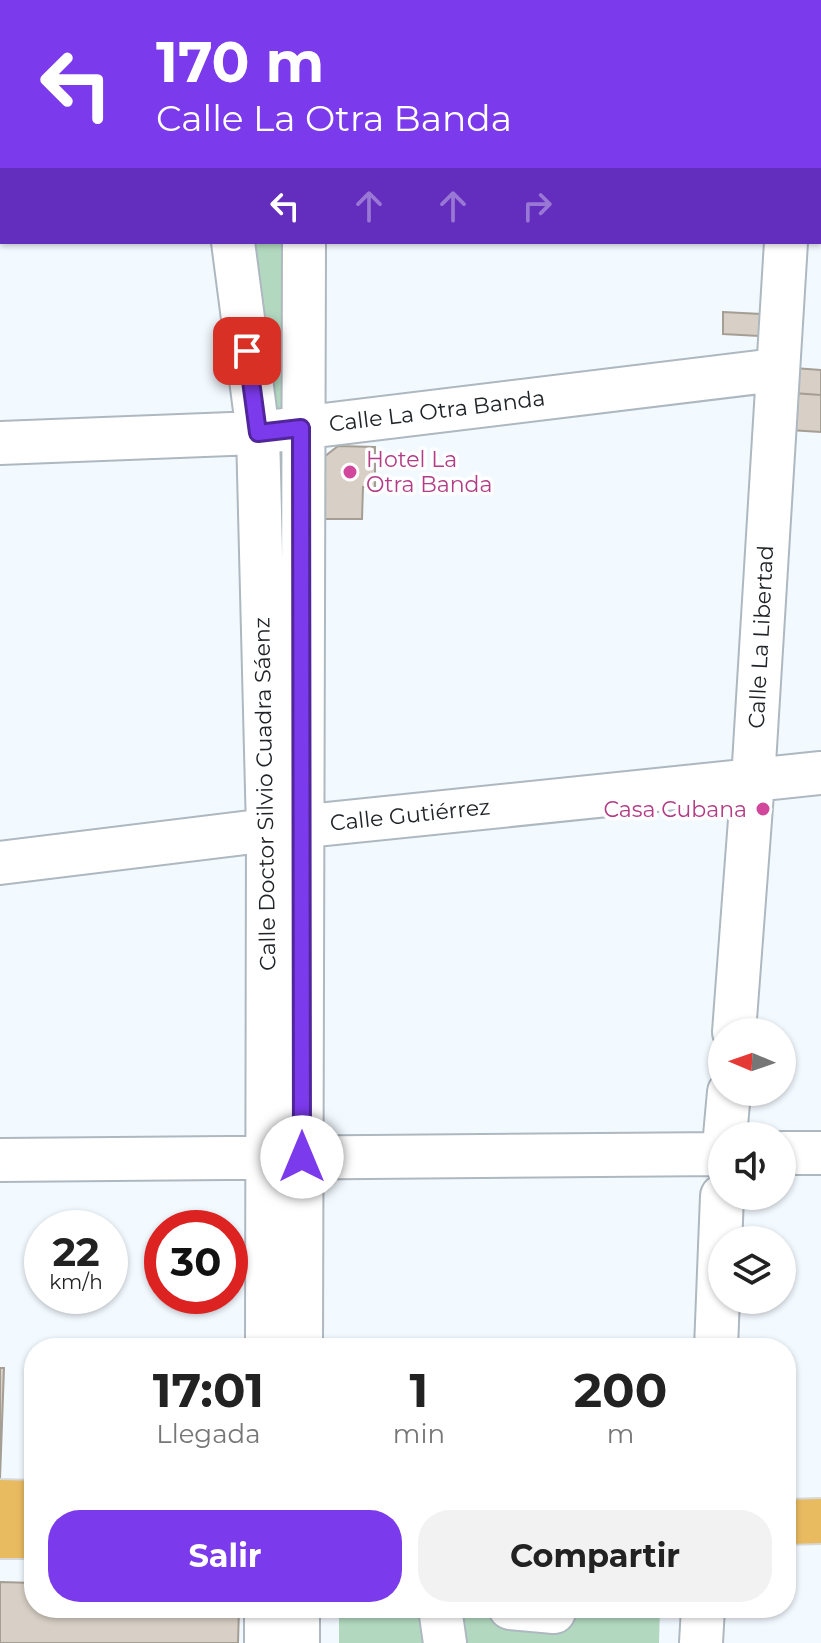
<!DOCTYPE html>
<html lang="es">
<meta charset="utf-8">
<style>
:root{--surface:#fff;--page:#f2f2f2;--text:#222;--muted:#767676;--accent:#7c3aed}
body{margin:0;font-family:Montserrat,sans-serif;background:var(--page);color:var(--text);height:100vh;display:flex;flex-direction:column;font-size:30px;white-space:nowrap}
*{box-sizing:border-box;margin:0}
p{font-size:26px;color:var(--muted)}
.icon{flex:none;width:44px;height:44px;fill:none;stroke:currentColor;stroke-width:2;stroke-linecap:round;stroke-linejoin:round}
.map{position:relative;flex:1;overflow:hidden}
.side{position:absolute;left:24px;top:1338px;width:772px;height:280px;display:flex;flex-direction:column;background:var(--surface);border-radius:32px;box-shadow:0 2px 6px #0004}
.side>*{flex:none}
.top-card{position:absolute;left:0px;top:0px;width:822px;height:244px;box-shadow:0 2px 6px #0004;background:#7c3aed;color:#fff;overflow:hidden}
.needle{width:52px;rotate:272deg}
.controls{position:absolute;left:708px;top:1018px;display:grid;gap:16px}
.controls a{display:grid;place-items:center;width:88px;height:88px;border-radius:50%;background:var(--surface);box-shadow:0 2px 6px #0004;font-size:40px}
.speed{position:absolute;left:24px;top:1210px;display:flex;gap:16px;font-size:40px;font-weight:700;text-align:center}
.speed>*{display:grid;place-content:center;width:104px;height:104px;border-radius:50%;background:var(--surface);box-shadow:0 2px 6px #0004;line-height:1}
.speed small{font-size:20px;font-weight:400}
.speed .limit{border:12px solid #d22;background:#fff;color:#111}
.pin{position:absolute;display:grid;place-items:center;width:68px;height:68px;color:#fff;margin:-34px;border-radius:16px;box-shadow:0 4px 12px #0006}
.me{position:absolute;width:88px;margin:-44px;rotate:0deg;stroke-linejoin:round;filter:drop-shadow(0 0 6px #0008)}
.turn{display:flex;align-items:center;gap:28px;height:168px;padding:0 24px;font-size:36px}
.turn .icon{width:104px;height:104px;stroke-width:2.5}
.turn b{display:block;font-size:56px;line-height:68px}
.lanes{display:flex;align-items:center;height:76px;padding:0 24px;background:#0003;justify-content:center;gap:40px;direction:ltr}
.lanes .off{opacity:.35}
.eta{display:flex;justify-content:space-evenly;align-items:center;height:136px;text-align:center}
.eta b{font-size:48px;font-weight:700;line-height:56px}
.action{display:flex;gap:16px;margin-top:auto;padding:16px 24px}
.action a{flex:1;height:92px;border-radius:32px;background:var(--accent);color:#fff;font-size:32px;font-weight:700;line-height:92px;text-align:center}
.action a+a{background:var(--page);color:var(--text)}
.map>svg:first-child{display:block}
.green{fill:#b2d9c0}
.building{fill:#d8d0c6;stroke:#a59e94;stroke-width:2}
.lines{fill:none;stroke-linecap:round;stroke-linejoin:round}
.minor-casing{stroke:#aeb8c0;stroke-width:46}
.highway-casing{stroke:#d7d8d8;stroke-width:48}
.minor{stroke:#fff;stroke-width:42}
.highway{stroke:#e8bb61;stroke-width:44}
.route-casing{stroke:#51269a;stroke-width:20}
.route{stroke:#7c3aed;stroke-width:14}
.hotel-dot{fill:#d1479c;stroke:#fff;stroke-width:3}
.labels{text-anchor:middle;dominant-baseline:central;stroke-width:7;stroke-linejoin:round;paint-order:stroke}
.street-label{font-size:22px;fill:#202427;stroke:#fff}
.hotel-label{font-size:22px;fill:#b23c85;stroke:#fff;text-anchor:start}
</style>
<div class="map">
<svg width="821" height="1643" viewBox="0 0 821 1643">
<rect width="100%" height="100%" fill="#f3faff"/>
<!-- green -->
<path class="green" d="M 247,242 L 290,242 L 288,409 L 265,406 Z
M 339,1608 L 660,1608 L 659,1643 L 339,1643 Z"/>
<!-- building -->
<path class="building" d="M 723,312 L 761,314 L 759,336 L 723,334 Z
M 794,368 L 821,370 L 821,395 L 793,393 Z
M 793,393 L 821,395 L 821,432 L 790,430 Z
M 338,446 L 375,447 L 375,487 L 363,487 L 362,519 L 324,519 L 324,457 Z
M 0,1368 L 4,1368 L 0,1479 Z
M 0,1582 L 34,1583 L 34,1608 L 239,1608 L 238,1643 L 0,1643 Z"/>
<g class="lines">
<!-- minor casing -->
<g class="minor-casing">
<path id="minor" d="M 201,0 L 202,2
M 803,2 L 803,0
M 233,242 L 258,433 L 268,830 L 267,1348
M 0,443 L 258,433 L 776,370
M 0,863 L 268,830 L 821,773
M 734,1032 L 753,780 L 786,242
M 725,1136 L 729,1092
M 782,1153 L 821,1153
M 0,1160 L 722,1154
M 301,1348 L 304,242
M 716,1348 L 722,1196
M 440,1608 L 445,1643
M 510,1608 L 554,1612
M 266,1643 L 266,1608
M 298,1643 L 298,1608
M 701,1643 L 703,1608"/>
</g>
<!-- highway casing -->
<g class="highway-casing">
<path id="highway" d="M 0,1502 L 34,1503
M 786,1522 L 821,1521
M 0,1536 L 34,1536"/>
</g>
<!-- minor -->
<use href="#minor" class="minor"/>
<!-- highway -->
<use href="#highway" class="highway"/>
</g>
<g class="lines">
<!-- route casing -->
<g class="route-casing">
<path id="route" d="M 247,351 L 258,433 L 301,428 L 302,1157"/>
</g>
<!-- route -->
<use href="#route" class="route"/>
</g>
<!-- markers -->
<g class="hotel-dot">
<circle cx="350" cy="472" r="8"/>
<circle cx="763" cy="809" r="8"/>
</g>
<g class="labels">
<!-- street labels -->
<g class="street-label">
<text transform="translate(437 411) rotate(-7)">Calle La Otra Banda</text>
<text transform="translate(761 637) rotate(-87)">Calle La Libertad</text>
<text transform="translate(265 794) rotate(-91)">Calle Doctor Silvio Cuadra Sáenz</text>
<text transform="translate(410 815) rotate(-6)">Calle Gutiérrez</text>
</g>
<!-- hotel labels -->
<g class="hotel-label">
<text x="366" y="459">Hotel La<tspan x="366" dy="25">Otra Banda</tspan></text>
<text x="747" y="809" text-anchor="end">Casa Cubana</text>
</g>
</g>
</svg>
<div class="controls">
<a><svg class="needle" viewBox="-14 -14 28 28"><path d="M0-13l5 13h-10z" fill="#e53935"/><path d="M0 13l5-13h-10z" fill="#767676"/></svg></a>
<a><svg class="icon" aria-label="sound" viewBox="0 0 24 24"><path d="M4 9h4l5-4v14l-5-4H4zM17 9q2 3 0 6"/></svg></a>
<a><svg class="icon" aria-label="layers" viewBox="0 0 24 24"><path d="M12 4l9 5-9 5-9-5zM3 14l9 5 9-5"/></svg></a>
</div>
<div class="speed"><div>22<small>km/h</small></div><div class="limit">30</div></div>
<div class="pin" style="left:247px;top:351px;background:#d93025"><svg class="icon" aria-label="arrive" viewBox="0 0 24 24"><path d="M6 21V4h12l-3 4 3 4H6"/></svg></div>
<svg class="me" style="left:302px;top:1157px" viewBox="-20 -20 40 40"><circle r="19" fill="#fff"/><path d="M0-13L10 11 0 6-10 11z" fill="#7c3aed"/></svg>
<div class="top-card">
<div class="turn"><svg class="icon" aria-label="left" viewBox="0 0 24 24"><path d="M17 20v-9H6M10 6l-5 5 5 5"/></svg><div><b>170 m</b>Calle La Otra Banda</div></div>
<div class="lanes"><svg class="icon" aria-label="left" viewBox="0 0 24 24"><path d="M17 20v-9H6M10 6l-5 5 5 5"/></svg><svg class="icon off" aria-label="ahead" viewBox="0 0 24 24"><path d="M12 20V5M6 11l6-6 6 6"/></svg><svg class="icon off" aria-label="ahead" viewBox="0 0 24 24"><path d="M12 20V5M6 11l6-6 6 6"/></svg><svg class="icon off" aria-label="right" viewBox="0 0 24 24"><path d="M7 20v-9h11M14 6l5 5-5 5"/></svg></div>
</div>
<section class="side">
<div class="eta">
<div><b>17:01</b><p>Llegada</p></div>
<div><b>1</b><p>min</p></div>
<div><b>200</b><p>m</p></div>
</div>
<div class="action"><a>Salir</a><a>Compartir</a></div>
</section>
</div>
